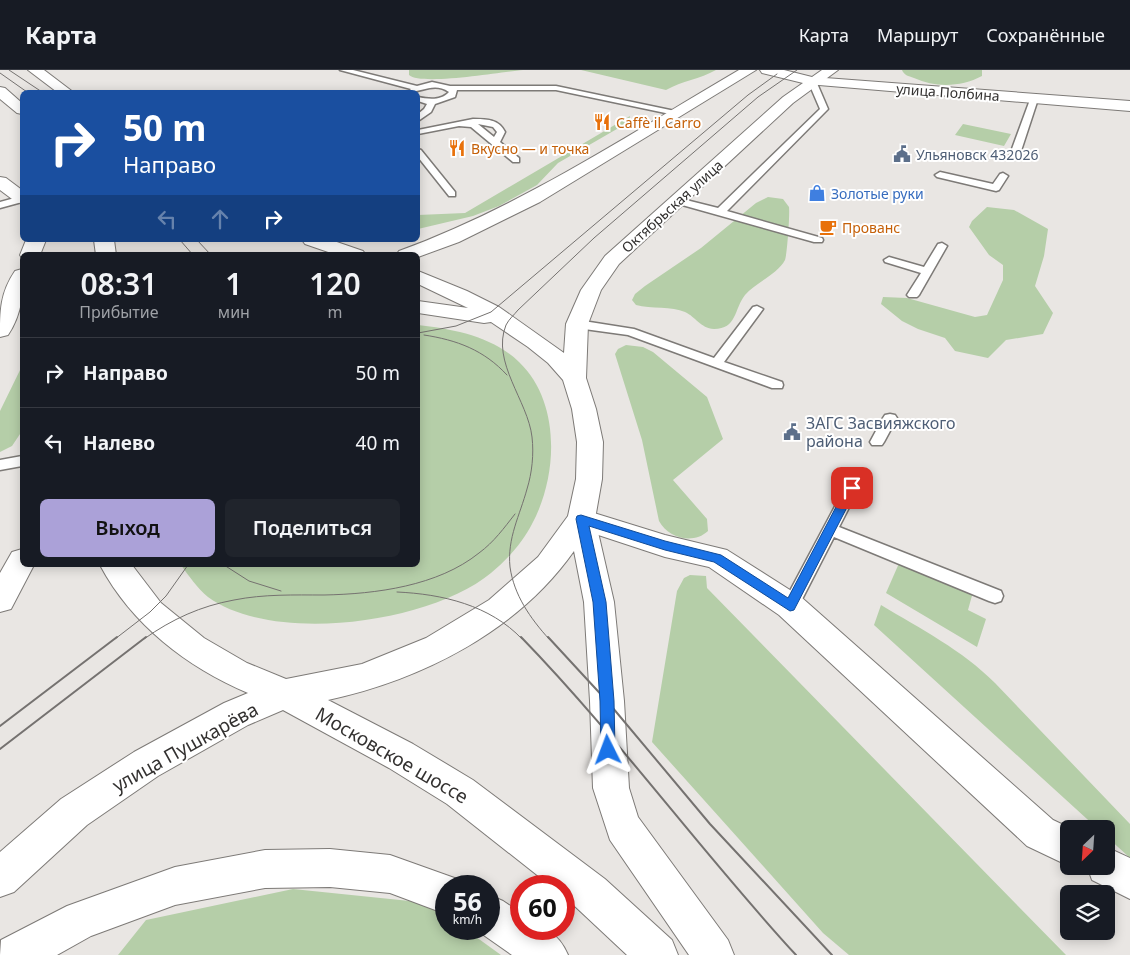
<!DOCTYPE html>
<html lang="ru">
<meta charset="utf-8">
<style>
:root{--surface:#171b24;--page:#20242c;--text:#f1f3f6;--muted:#9ea1a6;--line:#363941;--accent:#aba1d8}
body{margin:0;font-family:"Noto Sans",sans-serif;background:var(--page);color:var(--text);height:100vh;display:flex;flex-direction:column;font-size:19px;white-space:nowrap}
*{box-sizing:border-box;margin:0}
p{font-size:16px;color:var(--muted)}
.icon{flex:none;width:28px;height:28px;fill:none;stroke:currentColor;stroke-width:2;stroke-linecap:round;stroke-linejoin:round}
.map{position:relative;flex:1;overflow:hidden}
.drawer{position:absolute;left:20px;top:182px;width:400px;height:315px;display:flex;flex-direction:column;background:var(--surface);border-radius:8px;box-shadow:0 2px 12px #0003}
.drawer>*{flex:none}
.banner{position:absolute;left:20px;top:20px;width:400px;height:152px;border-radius:8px;box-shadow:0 2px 12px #0003;background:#1a4fa0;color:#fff;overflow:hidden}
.needle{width:32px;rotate:205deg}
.tools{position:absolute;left:1060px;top:750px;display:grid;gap:10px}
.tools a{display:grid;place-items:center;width:55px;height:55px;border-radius:8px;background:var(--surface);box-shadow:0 2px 12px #0003;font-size:25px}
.speed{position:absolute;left:435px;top:805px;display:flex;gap:10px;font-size:25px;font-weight:700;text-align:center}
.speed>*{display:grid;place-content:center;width:65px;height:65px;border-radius:50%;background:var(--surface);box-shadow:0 2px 12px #0003;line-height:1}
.speed small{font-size:12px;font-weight:400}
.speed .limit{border:8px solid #d22;background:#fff;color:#111}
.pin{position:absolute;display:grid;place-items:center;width:42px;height:42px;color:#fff;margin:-21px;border-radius:10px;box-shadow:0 2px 8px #0006}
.me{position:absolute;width:55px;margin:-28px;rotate:357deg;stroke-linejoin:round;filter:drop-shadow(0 0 4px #0008)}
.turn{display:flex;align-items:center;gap:18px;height:105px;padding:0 20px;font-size:22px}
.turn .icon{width:65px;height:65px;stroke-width:2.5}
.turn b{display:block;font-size:35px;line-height:42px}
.lanes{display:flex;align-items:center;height:48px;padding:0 20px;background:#0003;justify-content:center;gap:25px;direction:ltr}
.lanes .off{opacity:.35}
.eta{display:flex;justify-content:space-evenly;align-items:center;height:85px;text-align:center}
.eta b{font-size:30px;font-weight:600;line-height:35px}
.primary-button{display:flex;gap:10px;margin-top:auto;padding:10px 20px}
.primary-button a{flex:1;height:58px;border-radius:8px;background:var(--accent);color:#111;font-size:20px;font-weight:600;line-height:58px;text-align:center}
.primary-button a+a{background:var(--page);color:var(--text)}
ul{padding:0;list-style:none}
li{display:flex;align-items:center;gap:15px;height:70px;padding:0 20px;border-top:1px solid var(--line)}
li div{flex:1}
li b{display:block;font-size:19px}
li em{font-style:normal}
header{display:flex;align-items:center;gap:30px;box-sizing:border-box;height:70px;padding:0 25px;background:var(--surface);border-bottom:1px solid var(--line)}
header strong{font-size:24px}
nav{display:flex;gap:28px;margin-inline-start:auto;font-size:18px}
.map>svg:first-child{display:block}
.green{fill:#b5cea8}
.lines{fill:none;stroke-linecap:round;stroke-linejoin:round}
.lane-casing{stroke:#7d7a77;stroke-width:3}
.street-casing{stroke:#7d7a77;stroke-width:2}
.secondary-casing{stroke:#7d7a77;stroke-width:2}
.primary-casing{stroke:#7d7a77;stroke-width:2}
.lane{fill:#fff;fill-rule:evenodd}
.street{fill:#fff;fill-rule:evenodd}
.secondary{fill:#fff;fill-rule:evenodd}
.primary{fill:#fff;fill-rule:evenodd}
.tram-far1{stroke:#757270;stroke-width:1}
.tram{stroke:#757270;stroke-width:2}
.route{fill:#1a73e8;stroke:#114b97}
.labels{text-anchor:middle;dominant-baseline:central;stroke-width:4;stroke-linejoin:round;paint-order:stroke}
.far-street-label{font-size:14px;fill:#333130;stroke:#fff}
.far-food-label{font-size:14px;fill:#c56008;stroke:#fff;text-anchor:start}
.far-service-label{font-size:14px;fill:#4e5e75;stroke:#fff;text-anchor:start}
.far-shop-label{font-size:14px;fill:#366cbe;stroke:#fff;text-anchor:start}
.service-label{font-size:16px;fill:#4e5e75;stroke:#fff;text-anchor:start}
.near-street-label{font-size:19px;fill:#333130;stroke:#fff}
</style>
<header>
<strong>Карта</strong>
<nav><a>Карта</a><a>Маршрут</a><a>Сохранённые</a></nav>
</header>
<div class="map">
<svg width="1130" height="885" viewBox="0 0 1130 885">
<rect width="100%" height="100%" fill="#e9e6e3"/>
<!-- green -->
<path class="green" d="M 409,0 L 523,0 C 502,2 421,16 409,5 Z
M 581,0 L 716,0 C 700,9 682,11 666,20 Z
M 902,0 L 982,0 L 982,6 C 961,17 936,18 914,8 C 908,6 904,5 902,0 Z
M 630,46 L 629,52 L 558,93 L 537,115 L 499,136 L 473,146 L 418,159 L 418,145 L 465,143 Z
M 963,54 L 1011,64 L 1004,76 L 955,65 Z
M 768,127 L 783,129 L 789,137 C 790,144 787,185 785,190 C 778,204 755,213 745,225 C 734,239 737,259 714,259 C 700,258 696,247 685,242 C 672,236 651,239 636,235 L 632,230 L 635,224 L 645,216 L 701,178 L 756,133 Z
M 987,137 L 1014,140 L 1048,159 L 1044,186 L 1035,216 L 1053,243 L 1043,264 L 1006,270 L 988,288 L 955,281 L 945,268 L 918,259 L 902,251 L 881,234 L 883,227 L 907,228 L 975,247 L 987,245 L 1003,210 L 1003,195 L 989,185 L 969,157 L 972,151 Z
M 418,255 C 453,259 492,266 519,292 C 561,332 558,406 532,454 C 523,472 507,490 491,503 C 431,553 274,575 208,527 C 197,518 189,506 181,495 L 418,495 Z
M 626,275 L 643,277 L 653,282 L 707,327 L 723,369 L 673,410 L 707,449 L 708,461 C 693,475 668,468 659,451 L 642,370 L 615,284 L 618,279 Z
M 22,296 L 22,361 L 12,376 L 0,382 L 0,341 Z
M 900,491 L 973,522 L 968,540 L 986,549 L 977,577 L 886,523 Z
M 690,505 L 706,506 L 707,518 L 1066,885 L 849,885 L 823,863 L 652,672 L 677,521 L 684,508 Z
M 881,535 C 921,559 962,580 995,613 L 1130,754 L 1130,788 L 1106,766 L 1106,759 L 1098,759 L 874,555 Z
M 293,819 L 429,833 L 446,845 L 446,859 L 465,859 L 501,885 L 118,885 L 146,850 Z"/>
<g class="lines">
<!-- lane casing -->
<g class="lane-casing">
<path id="lane" d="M 340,0 L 353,0 L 417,16 L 432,12 L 450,16 L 556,16 L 675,41 L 679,43 L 675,45 L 556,20 L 457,20 L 455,27 L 435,34 L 431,42 L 418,51 L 418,44 L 424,39 L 427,34 L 418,31 L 418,27 C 428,29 441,31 449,22 C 434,12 423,22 408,22 L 411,19 Z
M 809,9 L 816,11 L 828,39 L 727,141 L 822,168 L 823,170 L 822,172 L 814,172 L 675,133 L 673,131 L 678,128 L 718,138 L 820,39 L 808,11 Z
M 1031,27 L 1038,29 L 1019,87 L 1014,90 L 1011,89 L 1009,87 Z
M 473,49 C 486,49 499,49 505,62 L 500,72 L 519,88 L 519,92 L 513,92 L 471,57 L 459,56 L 418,64 L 418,60 ZM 478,54 L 493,57 L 497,62 L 494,67 Z
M 418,79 L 421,80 L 455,122 L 455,126 L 449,126 L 418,87 Z
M 940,102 L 993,114 L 1000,104 L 1003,103 L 1008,106 L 999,120 L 996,121 L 937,107 L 935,105 Z
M 22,126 L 22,132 L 0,138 L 0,132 Z
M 942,173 L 947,176 L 919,225 L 917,227 L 909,227 L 907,225 L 921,203 L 885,192 L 884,190 L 889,187 L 924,197 L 938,174 Z
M 757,236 L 763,239 L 724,292 L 782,312 L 783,315 L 782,318 L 772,318 L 628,265 L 577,258 L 571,254 L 577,250 L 634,259 L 714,288 L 753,237 Z
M 890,344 L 895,345 L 897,348 L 884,372 L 882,375 L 872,375 L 870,372 L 883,348 L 885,345 Z
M 22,386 L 22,396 L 0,400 L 0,390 Z
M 853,411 L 858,412 L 860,416 L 839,457 L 1001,521 L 1003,526 L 1001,531 L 995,533 L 989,531 L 834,467 L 796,541 L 790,543 L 784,541 L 782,536 L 848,412 Z"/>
</g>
<!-- street casing -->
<g class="street-casing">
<path id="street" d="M 0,107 L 6,108 L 22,120 L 22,133 L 16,132 L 0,120 Z
M 26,170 L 46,170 L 40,185 L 22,185 L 22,188 L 20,185 Z
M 22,199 C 25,221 21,246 8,265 L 0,267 C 0,241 0,223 15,201 Z
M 581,439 L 665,465 L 727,480 L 801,527 L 1053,750 L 1072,759 L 1069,759 L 1069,796 L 1027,776 L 779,545 L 709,497 L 665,487 L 571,456 L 567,449 L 571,442 Z
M 1106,777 L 1130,788 L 1130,829 L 1092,810 L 1087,796 L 1106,796 Z"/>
</g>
<!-- secondary casing -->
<g class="secondary-casing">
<path id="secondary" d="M 812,7 L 1130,31 L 1130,41 L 807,14 L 805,11 L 807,8 Z"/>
</g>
<!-- primary casing -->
<g class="primary-casing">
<path id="primary" d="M 28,0 L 44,0 L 73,22 L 57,22 Z
M 739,0 L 756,0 L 540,132 L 459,172 L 418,187 L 418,185 L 396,185 L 399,181 C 520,137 628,65 739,0 Z
M 760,0 L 784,0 L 812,7 L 822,0 L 838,0 L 793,33 L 619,194 L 601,220 L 588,254 L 586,308 L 596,339 L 603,372 L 602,409 L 595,449 L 614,532 L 624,631 L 629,718 L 638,747 L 728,870 L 734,885 L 689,885 L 610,770 L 593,718 L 590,631 L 584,532 L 574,481 C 518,561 421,610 328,630 L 413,674 L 473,710 L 605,809 L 672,870 L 678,885 L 627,885 L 564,826 L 564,816 L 551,816 L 447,734 L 389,698 L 283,640 L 248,655 L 158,706 L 87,755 L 14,822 L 0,827 L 0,782 L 61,729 L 134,682 L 224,633 L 248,623 C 187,597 132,555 100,495 L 132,495 L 161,533 L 204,568 L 247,593 L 286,609 L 362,594 L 426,568 L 489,530 L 538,487 L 568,446 L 576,409 L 577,372 L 572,339 L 563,310 L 548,293 L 528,277 L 491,252 L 484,253 L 418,243 L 418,231 L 468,238 L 418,214 L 418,201 L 467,221 L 499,237 L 564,283 L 566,254 L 581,220 L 605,186 L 783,27 L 803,13 L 762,3 Z
M 0,17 L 5,18 L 22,33 L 22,44 L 17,43 L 0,29 Z
M 94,170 L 114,170 L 116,185 L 96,185 Z
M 302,170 L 331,170 L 363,181 L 366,185 L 337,185 L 305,174 Z
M 22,479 L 22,495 L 34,495 L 11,539 L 0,542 L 0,503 L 12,482 Z
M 330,779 L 390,785 L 460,810 L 462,816 L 446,816 L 446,844 L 390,823 L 330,817 L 265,818 L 175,835 L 91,866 L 57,885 L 0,885 L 1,870 L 67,836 L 175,797 L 265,780 Z
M 489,825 L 503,831 L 521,843 L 521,859 C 546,859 557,860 568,885 L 512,885 L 475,859 L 489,859 Z"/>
</g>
<!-- lane -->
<use href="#lane" class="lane"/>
<!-- street -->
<use href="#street" class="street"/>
<!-- secondary -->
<use href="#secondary" class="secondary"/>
<!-- primary -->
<use href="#primary" class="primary"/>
<!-- tram-far1 -->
<path class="tram-far1" d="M 9,0 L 42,22
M 0,3 L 27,22
M 180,170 L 193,185
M 197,170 L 211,185
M 418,263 L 456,256 L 491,242 L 748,25 L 777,4
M 424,265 C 457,270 484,280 507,305
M 224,495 L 249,511 L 281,521
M 397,522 C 442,524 490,535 522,569
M 115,569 L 150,542 L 166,526 L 188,495
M 144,569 C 172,549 201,536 234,530 C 264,524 294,525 324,525 C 376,524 438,516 479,483 C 494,472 504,458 515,444
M 549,569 C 530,548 514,525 510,497 C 507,468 520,445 527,419 C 532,403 534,384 532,367 C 528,331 491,292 506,255 C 509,249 514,245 518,240 L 594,168 L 758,27 L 797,0"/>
<!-- tram -->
<path class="tram" d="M 521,567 C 619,668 701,782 796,885
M 548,567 L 607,631 L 710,754 L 832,885
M 0,656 L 117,567
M 0,679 L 146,567"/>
</g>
<!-- route -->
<path class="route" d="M 852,414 L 857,418 L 794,540 L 790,541 L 714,492 L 665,480 L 589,456 L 606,532 L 614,631 L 615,680 L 613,685 L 608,687 L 603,685 L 601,680 L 600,631 L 593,532 L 576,449 L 577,446 L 581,445 L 665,471 L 721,485 L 788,528 L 846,418 Z"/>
<!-- icons -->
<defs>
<g id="restaurant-bare" transform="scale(1.35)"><path d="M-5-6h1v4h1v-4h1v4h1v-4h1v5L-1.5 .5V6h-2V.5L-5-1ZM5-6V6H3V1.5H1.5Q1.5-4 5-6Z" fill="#e8710a" stroke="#fff" stroke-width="2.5" paint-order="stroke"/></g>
<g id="civic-bare" transform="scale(1.35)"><path d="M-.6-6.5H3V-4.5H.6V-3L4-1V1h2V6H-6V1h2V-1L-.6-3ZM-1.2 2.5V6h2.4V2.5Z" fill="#5c6f8a" stroke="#fff" stroke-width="2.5" paint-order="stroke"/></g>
<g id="shop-bare" transform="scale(1.35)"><path d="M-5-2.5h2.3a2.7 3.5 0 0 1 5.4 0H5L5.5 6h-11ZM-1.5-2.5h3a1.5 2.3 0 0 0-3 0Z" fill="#3f7fe0" stroke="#fff" stroke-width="2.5" paint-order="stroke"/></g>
<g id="cafe-bare" transform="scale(1.35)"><path d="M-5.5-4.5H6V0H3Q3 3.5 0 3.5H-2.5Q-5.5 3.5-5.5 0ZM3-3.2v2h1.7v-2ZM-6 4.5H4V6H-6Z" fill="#e8710a" stroke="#fff" stroke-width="2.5" paint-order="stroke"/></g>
</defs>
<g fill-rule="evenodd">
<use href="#restaurant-bare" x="602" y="52"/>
<use href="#restaurant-bare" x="457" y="78"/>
<use href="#civic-bare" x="902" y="84"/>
<use href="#shop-bare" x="817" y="123"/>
<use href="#cafe-bare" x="828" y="157"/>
<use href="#civic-bare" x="792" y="362"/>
</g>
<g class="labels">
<!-- far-street labels -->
<g class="far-street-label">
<text transform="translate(948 22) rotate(4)">улица Полбина</text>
<text transform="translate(672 136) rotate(-42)">Октябрьская улица</text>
</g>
<!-- far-food labels -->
<g class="far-food-label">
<text x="616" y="52">Caffè il Carro</text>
<text x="471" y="78">Вкусно — и точка</text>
<text x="842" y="157">Прованс</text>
</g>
<!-- far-service labels -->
<g class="far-service-label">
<text x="916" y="84">Ульяновск 432026</text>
</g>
<!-- far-shop labels -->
<g class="far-shop-label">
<text x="831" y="123">Золотые руки</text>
</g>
<!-- service labels -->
<g class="service-label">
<text x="806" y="353">ЗАГС Засвияжского<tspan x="806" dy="18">района</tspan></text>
</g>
<!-- near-street labels -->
<g class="near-street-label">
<text transform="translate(185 677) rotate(-29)">улица Пушкарёва</text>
<text transform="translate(392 685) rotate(30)">Московское шоссе</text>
</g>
</g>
</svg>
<div class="tools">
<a><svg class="needle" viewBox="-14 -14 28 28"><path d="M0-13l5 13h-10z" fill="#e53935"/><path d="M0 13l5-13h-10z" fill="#9ea1a6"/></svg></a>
<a><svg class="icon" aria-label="layers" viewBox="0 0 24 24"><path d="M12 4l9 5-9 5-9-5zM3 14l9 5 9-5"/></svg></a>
</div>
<div class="speed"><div>56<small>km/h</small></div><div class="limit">60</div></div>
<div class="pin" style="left:852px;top:418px;background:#d93025"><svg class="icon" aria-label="arrive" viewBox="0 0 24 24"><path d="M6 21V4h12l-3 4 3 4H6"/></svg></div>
<svg class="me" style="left:608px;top:680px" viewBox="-20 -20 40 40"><path d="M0-17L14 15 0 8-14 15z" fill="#1a73e8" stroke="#fff" stroke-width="4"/></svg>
<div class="banner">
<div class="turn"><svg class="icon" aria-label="right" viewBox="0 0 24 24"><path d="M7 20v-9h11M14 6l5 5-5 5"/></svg><div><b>50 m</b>Направо</div></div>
<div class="lanes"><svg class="icon off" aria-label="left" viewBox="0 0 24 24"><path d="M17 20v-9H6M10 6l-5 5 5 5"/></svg><svg class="icon off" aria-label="ahead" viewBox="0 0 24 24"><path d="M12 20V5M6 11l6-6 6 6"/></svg><svg class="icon" aria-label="right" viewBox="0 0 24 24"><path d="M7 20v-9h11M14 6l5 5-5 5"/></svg></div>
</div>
<section class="drawer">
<div class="eta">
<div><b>08:31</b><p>Прибытие</p></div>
<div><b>1</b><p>мин</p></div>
<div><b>120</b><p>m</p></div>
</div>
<ul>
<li><svg class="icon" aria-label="right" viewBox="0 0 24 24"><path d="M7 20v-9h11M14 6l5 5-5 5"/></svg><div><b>Направо</b></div><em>50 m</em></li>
<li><svg class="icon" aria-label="left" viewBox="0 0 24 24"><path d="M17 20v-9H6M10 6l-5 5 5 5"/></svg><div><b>Налево</b></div><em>40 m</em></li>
</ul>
<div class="primary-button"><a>Выход</a><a>Поделиться</a></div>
</section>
</div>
